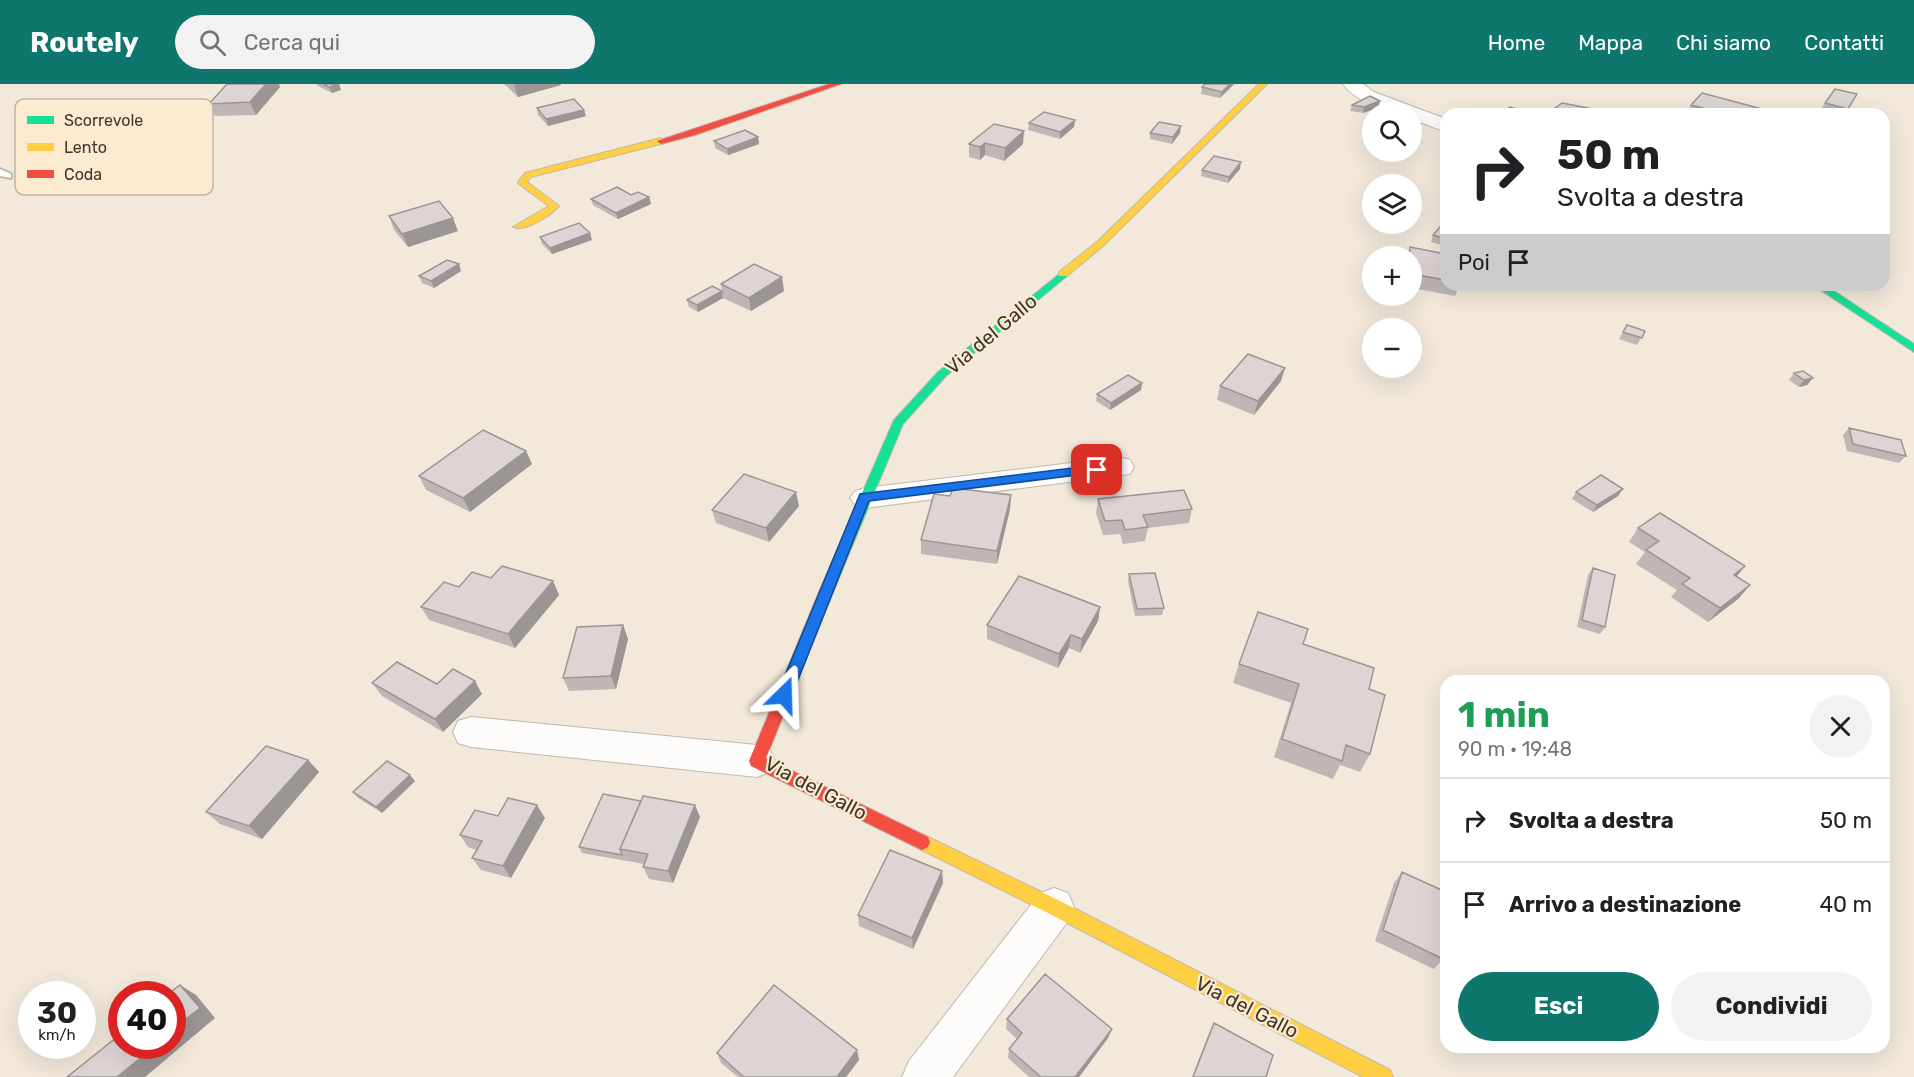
<!DOCTYPE html>
<html lang="it">
<meta charset="utf-8">
<style>
:root{--surface:#fff;--page:#f2f2f2;--text:#202124;--muted:#757577;--line:#e0e0e0;--accent:#0f766e}
body{margin:0;font-family:Rubik,sans-serif;background:var(--page);color:var(--text);height:100vh;display:flex;flex-direction:column;font-size:22px;white-space:nowrap}
*{box-sizing:border-box;margin:0}
p{font-size:20px;color:var(--muted)}
.icon{flex:none;width:33px;height:33px;fill:none;stroke:currentColor;stroke-width:2;stroke-linecap:round;stroke-linejoin:round}
.map{position:relative;flex:1;overflow:hidden}
.panel{position:absolute;left:1440px;top:591px;width:450px;height:378px;display:flex;flex-direction:column;background:var(--surface);border-radius:18px;box-shadow:0 6px 24px #0002}
.panel>*{flex:none}
.hud{position:absolute;left:1440px;top:24px;width:450px;height:183px;border-radius:18px;box-shadow:0 6px 24px #0002;background:#fff;color:var(--text);overflow:hidden}
.fabs{position:absolute;left:1362px;top:18px;display:grid;gap:12px}
.fabs a{display:grid;place-items:center;width:60px;height:60px;border-radius:50%;background:var(--surface);box-shadow:0 6px 24px #0002;font-size:30px}
.speed{position:absolute;left:18px;top:897px;display:flex;gap:12px;font-size:30px;font-weight:700;text-align:center}
.speed>*{display:grid;place-content:center;width:78px;height:78px;border-radius:50%;background:var(--surface);box-shadow:0 6px 24px #0002;line-height:1}
.speed small{font-size:15px;font-weight:400}
.speed .limit{border:9px solid #d22;background:#fff;color:#111}
.pin{position:absolute;display:grid;place-items:center;width:51px;height:51px;color:#fff;margin:-26px;border-radius:12px;box-shadow:0 3px 9px #0006}
.me{position:absolute;width:66px;margin:-33px;rotate:22deg;stroke-linejoin:round;filter:drop-shadow(0 0 4px #0008)}
.turn{display:flex;align-items:center;gap:21px;height:126px;padding:0 18px;font-size:27px}
.turn .icon{width:78px;height:78px;stroke-width:2.5}
.turn b{display:block;font-size:42px;line-height:51px}
.then{display:flex;align-items:center;height:57px;padding:0 18px;background:#0003;gap:12px;font-size:22px}
.round{display:grid;place-items:center;flex:none;width:63px;height:63px;border-radius:32px;background:var(--page)}
.overview{display:flex;align-items:center;justify-content:space-between;height:102px;padding:0 18px}
h1{font-size:36px;font-weight:700;line-height:45px;color:#1e9e55}
.button{display:flex;gap:12px;margin-top:auto;padding:12px 18px}
.button a{flex:1;height:69px;border-radius:36px;background:var(--accent);color:#fff;font-size:24px;font-weight:700;line-height:69px;text-align:center}
.button a+a{background:var(--page);color:var(--text)}
ul{padding:0;list-style:none}
li{display:flex;align-items:center;gap:18px;height:84px;padding:0 18px;border-top:2px solid var(--line)}
li div{flex:1}
li b{display:block;font-size:22px}
li em{font-style:normal}
header{display:flex;align-items:center;gap:36px;box-sizing:border-box;height:84px;padding:0 30px;background:var(--accent);color:#fff}
header strong{font-size:28px}
nav{display:flex;gap:33px;margin-inline-start:auto;font-size:21px}
.search{width:420px;height:54px;background:var(--page);display:flex;align-items:center;gap:15px;box-sizing:border-box;padding:0 21px;border-radius:33px;color:var(--muted);font-size:22px}
.map>svg:first-child{display:block}
.lines{fill:none;stroke-linecap:round;stroke-linejoin:round}
.lane-casing{stroke:#c1b9ad;stroke-width:4}
.street-casing{stroke:#c1b9ad;stroke-width:2}
.fast-casing{stroke:#c1b9ad;stroke-width:2}
.slow-casing{stroke:#c1b9ad;stroke-width:2}
.jam-casing{stroke:#c1b9ad;stroke-width:2}
.lane{fill:#fdfcfa;fill-rule:evenodd}
.street{fill:#fdfcfa;fill-rule:evenodd}
.fast{fill:#16e098;fill-rule:evenodd}
.slow{fill:#ffcf43;fill-rule:evenodd}
.jam{fill:#f24e42;fill-rule:evenodd}
.wall{fill:#beb7b6}
.shaded-wall{fill:#9b9594}
.building{fill:#ddd5d4;stroke:#9b9594;stroke-width:1.5}
.route{fill:#1a73e8;stroke:#114b97;stroke-width:1.5}
.labels{text-anchor:middle;dominant-baseline:central;stroke-width:4.5;stroke-linejoin:round;paint-order:stroke}
.street-label{font-size:20px;fill:#40372b;stroke:#fcead1}
.key{fill:#fcead1;stroke:#c4b49f;stroke-width:1.5}
.key-label{font-size:16px;fill:#40372b}
</style>
<header>
<strong>Routely</strong>
<div class="search"><svg class="icon" aria-label="search" viewBox="0 0 24 24"><circle cx="10" cy="10" r="6"/><path d="M15 15l6 6"/></svg>Cerca qui</div>
<nav><a>Home</a><a>Mappa</a><a>Chi siamo</a><a>Contatti</a></nav>
</header>
<div class="map">
<svg width="1914" height="993" viewBox="0 0 1914 993">
<rect width="100%" height="100%" fill="#f2e9db"/>
<g class="lines">
<!-- lane casing -->
<g class="lane-casing">
<path id="lane" d="M 0,85 L 11,90 L 11,94 L 0,92 Z"/>
</g>
<!-- street casing -->
<g class="street-casing">
<path id="street" d="M 1343,0 L 1363,0 L 1374,8 L 1446,35 L 1446,48 L 1412,35 L 1412,28 C 1389,28 1357,20 1343,0 Z
M 1120,373 L 1130,376 L 1134,383 L 1130,390 L 865,424 L 855,421 L 850,414 L 855,407 L 865,404 Z
M 471,633 L 757,661 L 770,666 L 775,677 L 770,688 L 757,693 L 471,663 L 458,659 L 453,648 L 458,637 Z
M 1054,804 L 1068,809 L 1074,823 L 1068,837 L 953,993 L 902,993 L 909,977 L 1040,809 Z"/>
</g>
<!-- fast casing -->
<g class="fast-casing">
<path id="fast" d="M 1063,187 L 1068,190 L 1067,192 L 946,292 L 903,340 L 836,501 L 829,506 L 824,505 L 822,501 L 894,336 L 938,288 Z
M 1813,201 L 1825,201 L 1914,260 L 1914,268 Z"/>
</g>
<!-- slow casing -->
<g class="slow-casing">
<path id="slow" d="M 1259,0 L 1267,0 L 1103,162 L 1067,192 L 1059,192 L 1059,188 L 1097,158 Z
M 661,54 L 665,57 L 664,59 L 531,93 L 527,98 L 559,122 C 552,131 523,149 513,143 L 549,122 L 519,100 L 518,98 L 525,89 Z
M 922,750 L 1060,817 L 1390,986 L 1393,993 L 1363,993 L 1048,829 L 916,763 L 914,758 L 916,753 Z"/>
</g>
<!-- jam casing -->
<g class="jam-casing">
<path id="jam" d="M 829,0 L 841,0 L 695,51 L 661,60 L 657,57 Z
M 829,496 L 836,501 L 766,674 L 928,753 L 930,758 L 928,763 L 922,766 L 751,682 L 749,677 L 822,501 Z"/>
</g>
<!-- lane -->
<use href="#lane" class="lane"/>
<!-- street -->
<use href="#street" class="street"/>
<!-- fast -->
<use href="#fast" class="fast"/>
<!-- slow -->
<use href="#slow" class="slow"/>
<!-- jam -->
<use href="#jam" class="jam"/>
</g>
<!-- wall -->
<path class="wall" d="M 317,0 L 339,0 L 341,6 L 332,9 L 318,2 Z
M 504,0 L 561,0 L 561,1 L 518,13 Z
M 1233,1 L 1220,14 L 1201,10 L 1202,3 Z
M 280,3 L 256,31 L 215,32 L 209,20 Z
M 1857,10 L 1844,30 L 1840,30 L 1821,25 L 1825,19 Z
M 1352,21 L 1378,24 L 1363,29 L 1350,27 Z
M 1691,21 L 1762,25 L 1759,30 L 1686,30 Z
M 537,24 L 586,32 L 548,42 L 538,31 Z
M 1075,36 L 1074,43 L 1060,55 L 1028,46 L 1029,39 Z
M 994,40 L 1023,60 L 1004,77 L 985,71 L 980,76 L 969,73 L 969,60 Z
M 1150,49 L 1180,49 L 1172,60 L 1150,55 Z
M 714,57 L 759,60 L 728,71 L 715,64 Z
M 1240,85 L 1228,99 L 1201,92 L 1202,86 Z
M 649,113 L 651,120 L 618,135 L 593,121 L 591,115 Z
M 389,132 L 458,147 L 408,163 L 394,146 Z
M 1446,144 L 1446,162 L 1431,158 L 1433,151 Z
M 540,153 L 592,156 L 552,170 L 542,160 Z
M 1410,163 L 1446,170 L 1446,201 L 1460,201 L 1455,212 L 1412,204 L 1412,172 L 1407,172 Z
M 461,187 L 434,204 L 422,199 L 419,192 Z
M 721,200 L 784,207 L 751,227 L 723,214 Z
M 722,207 L 723,214 L 698,228 L 689,223 L 687,216 Z
M 1627,241 L 1645,247 L 1637,261 L 1619,255 Z
M 1794,289 L 1813,294 L 1807,301 L 1799,303 L 1789,296 Z
M 1281,297 L 1254,331 L 1217,316 L 1220,302 Z
M 1142,299 L 1141,306 L 1110,326 L 1096,317 L 1097,310 Z
M 1849,344 L 1906,372 L 1899,379 L 1847,367 L 1843,351 Z
M 526,367 L 532,380 L 470,428 L 426,406 L 419,392 Z
M 1623,405 L 1618,412 L 1593,428 L 1572,415 L 1576,408 Z
M 1011,411 L 1010,425 L 997,480 L 921,470 L 921,456 L 950,412 Z
M 1098,415 L 1192,425 L 1189,439 L 1148,444 L 1145,457 L 1123,460 L 1120,450 L 1103,451 L 1096,429 Z
M 799,422 L 769,458 L 716,439 L 712,426 Z
M 1638,444 L 1737,493 L 1750,501 L 1738,515 L 1708,538 L 1671,513 L 1677,506 L 1636,480 L 1645,468 L 1629,458 Z
M 1593,484 L 1605,543 L 1600,550 L 1577,543 L 1588,491 Z
M 1129,490 L 1164,524 L 1162,531 L 1135,532 L 1128,497 Z
M 491,494 L 553,497 L 559,511 L 515,564 L 429,536 L 421,523 L 459,503 Z
M 1100,523 L 1098,537 L 1080,569 L 1069,564 L 1058,584 L 987,555 L 987,541 Z
M 623,541 L 628,555 L 616,605 L 569,607 L 563,594 Z
M 1303,560 L 1369,605 L 1370,670 L 1360,688 L 1340,681 L 1333,695 L 1274,673 L 1291,619 L 1233,599 L 1239,580 Z
M 372,599 L 482,610 L 443,648 L 382,612 Z
M 308,676 L 319,688 L 262,755 L 220,740 L 206,728 Z
M 415,697 L 382,729 L 358,714 L 353,708 Z
M 700,733 L 673,799 L 649,795 L 643,783 L 644,780 L 582,769 L 579,763 Z
M 545,734 L 511,794 L 481,786 L 472,774 L 477,766 L 468,763 L 460,751 Z
M 942,787 L 943,799 L 913,865 L 859,842 L 858,831 Z
M 1402,788 L 1443,875 L 1434,885 L 1375,857 L 1394,799 Z
M 1007,935 L 1108,954 L 1079,993 L 1029,993 L 1008,974 L 1009,965 L 1017,955 L 1006,945 Z
M 1214,939 L 1266,993 L 1192,993 L 1209,949 Z
M 717,969 L 859,976 L 846,993 L 738,993 L 721,979 Z"/>
<!-- shaded-wall -->
<path class="shaded-wall" d="M 266,0 L 279,0 L 280,3 L 256,31 L 250,18 Z
M 339,0 L 341,6 L 332,9 L 329,3 Z
M 517,0 L 561,0 L 561,1 L 518,13 L 514,1 Z
M 1230,0 L 1234,0 L 1220,14 L 1222,8 Z
M 1380,17 L 1378,24 L 1363,29 L 1364,23 Z
M 584,26 L 586,32 L 548,42 L 546,35 Z
M 1075,36 L 1074,43 L 1060,55 L 1060,48 Z
M 1181,42 L 1180,49 L 1172,60 L 1173,53 Z
M 1024,47 L 1023,60 L 1004,77 L 1005,64 Z
M 758,53 L 759,60 L 728,71 L 727,65 Z
M 985,59 L 985,71 L 980,76 L 980,63 Z
M 1241,78 L 1240,85 L 1228,99 L 1229,93 Z
M 649,113 L 651,120 L 618,135 L 616,129 Z
M 453,134 L 458,147 L 408,163 L 402,150 Z
M 590,149 L 592,156 L 552,170 L 550,164 Z
M 459,180 L 461,187 L 434,204 L 431,197 Z
M 782,193 L 784,207 L 751,227 L 749,214 Z
M 722,207 L 723,214 L 698,228 L 697,221 Z
M 1285,284 L 1281,297 L 1254,331 L 1258,317 Z
M 1813,294 L 1807,301 L 1799,303 L 1804,296 Z
M 1142,299 L 1141,306 L 1110,326 L 1111,319 Z
M 526,367 L 532,380 L 470,428 L 463,414 Z
M 1623,405 L 1618,412 L 1593,428 L 1597,421 Z
M 796,408 L 799,422 L 769,458 L 766,444 Z
M 1011,411 L 1010,425 L 997,480 L 997,467 Z
M 1745,482 L 1734,496 L 1734,491 Z
M 553,497 L 559,511 L 515,564 L 508,550 Z
M 1750,501 L 1738,515 L 1708,538 L 1720,524 Z
M 1100,523 L 1098,537 L 1080,569 L 1082,555 Z
M 623,541 L 628,555 L 616,605 L 611,592 Z
M 1071,551 L 1069,564 L 1058,584 L 1059,570 Z
M 475,597 L 482,610 L 443,648 L 435,635 Z
M 308,676 L 319,688 L 262,755 L 249,742 Z
M 410,691 L 415,697 L 382,729 L 376,723 Z
M 537,721 L 545,734 L 511,794 L 503,782 Z
M 695,721 L 700,733 L 673,799 L 668,787 Z
M 942,787 L 943,799 L 913,865 L 912,854 Z
M 180,901 L 196,911 L 215,934 L 145,993 L 117,993 L 155,962 L 172,962 L 172,946 Z
M 1112,945 L 1108,954 L 1079,993 L 1075,993 Z
M 857,966 L 859,976 L 846,993 L 837,993 Z"/>
<!-- building -->
<path class="building" d="M 227,0 L 266,0 L 250,18 L 209,20 Z
M 323,0 L 338,0 L 329,3 Z
M 1205,0 L 1230,0 L 1222,8 L 1202,3 Z
M 1835,5 L 1857,10 L 1848,25 L 1825,19 Z
M 1702,9 L 1762,25 L 1758,30 L 1725,30 L 1691,21 Z
M 1370,12 L 1380,17 L 1364,23 L 1352,21 Z
M 574,15 L 584,26 L 546,35 L 537,24 Z
M 1562,19 L 1598,26 L 1593,30 L 1547,30 Z
M 1510,23 L 1531,30 L 1502,30 Z
M 1044,28 L 1075,36 L 1060,48 L 1029,39 Z
M 1159,38 L 1181,42 L 1173,53 L 1150,49 Z
M 994,40 L 1024,47 L 1005,64 L 985,59 L 980,63 L 969,60 Z
M 745,46 L 758,53 L 727,65 L 714,57 Z
M 1214,72 L 1241,78 L 1229,93 L 1202,86 Z
M 617,103 L 631,111 L 638,108 L 649,113 L 616,129 L 591,115 Z
M 439,117 L 453,134 L 402,150 L 389,132 Z
M 579,139 L 590,149 L 550,164 L 540,153 Z
M 1440,143 L 1446,144 L 1446,155 L 1433,151 Z
M 1410,163 L 1446,170 L 1446,196 L 1412,190 L 1412,172 L 1409,172 Z
M 1884,164 L 1889,166 L 1884,170 Z
M 447,176 L 459,180 L 431,197 L 419,192 Z
M 754,180 L 782,193 L 749,214 L 721,200 Z
M 712,202 L 722,207 L 697,221 L 687,216 Z
M 1627,241 L 1645,247 L 1642,254 L 1623,248 Z
M 1248,270 L 1285,284 L 1258,317 L 1220,302 Z
M 1803,287 L 1813,294 L 1804,296 L 1794,289 Z
M 1128,291 L 1142,299 L 1111,319 L 1097,310 Z
M 1849,344 L 1901,356 L 1906,372 L 1853,360 Z
M 483,346 L 526,367 L 463,414 L 419,392 Z
M 744,390 L 796,408 L 766,444 L 712,426 Z
M 1601,391 L 1623,405 L 1597,421 L 1576,408 Z
M 953,404 L 1011,411 L 997,467 L 921,456 L 934,410 L 950,412 Z
M 1184,406 L 1192,425 L 1143,431 L 1148,443 L 1125,446 L 1122,436 L 1105,437 L 1098,415 Z
M 1660,429 L 1745,482 L 1734,491 L 1750,501 L 1720,524 L 1682,500 L 1690,494 L 1646,466 L 1659,457 L 1638,444 Z
M 502,482 L 553,497 L 508,550 L 421,523 L 444,498 L 459,503 L 472,488 L 491,494 Z
M 1593,484 L 1615,491 L 1605,543 L 1582,536 Z
M 1155,489 L 1164,524 L 1137,525 L 1129,490 Z
M 1019,492 L 1100,523 L 1082,555 L 1071,551 L 1059,570 L 987,541 Z
M 1258,528 L 1308,545 L 1303,560 L 1374,584 L 1369,605 L 1385,611 L 1370,670 L 1346,661 L 1342,677 L 1282,655 L 1299,600 L 1239,580 Z
M 623,541 L 611,592 L 563,594 L 577,543 Z
M 397,578 L 437,600 L 453,585 L 475,597 L 435,635 L 372,599 Z
M 266,662 L 308,676 L 249,742 L 206,728 Z
M 387,677 L 410,691 L 376,723 L 353,708 Z
M 603,710 L 641,717 L 620,765 L 622,771 L 579,763 Z
M 643,712 L 695,721 L 668,787 L 643,783 L 648,770 L 620,765 Z
M 508,714 L 537,721 L 503,782 L 472,774 L 482,757 L 460,751 L 475,726 L 498,732 Z
M 890,766 L 942,787 L 912,854 L 858,831 Z
M 1402,788 L 1446,808 L 1446,864 L 1443,875 L 1383,846 Z
M 1045,890 L 1112,945 L 1075,993 L 1041,993 L 1009,965 L 1022,949 L 1007,935 Z
M 180,901 L 200,924 L 172,946 L 172,910 L 168,910 Z
M 774,901 L 857,966 L 837,993 L 744,993 L 717,969 Z
M 1214,939 L 1273,971 L 1266,993 L 1193,993 Z
M 122,949 L 122,962 L 155,962 L 117,993 L 67,993 Z"/>
<!-- route -->
<path class="route" d="M 1097,381 L 1101,383 L 1103,386 L 1101,388 L 869,417 L 792,611 L 789,616 L 779,616 L 777,611 L 860,410 Z"/>
<g class="labels">
<!-- street labels -->
<g class="street-label">
<text transform="translate(991 250) rotate(-40)">Via del Gallo</text>
<text transform="translate(816 704) rotate(28)">Via del Gallo</text>
<text transform="translate(1247 923) rotate(27)">Via del Gallo</text>
</g>
</g>
<!-- legend -->
<rect x="15" y="15" width="198" height="96" rx="9" class="key"/>
<rect x="27" y="32" width="27" height="8" fill="#16e098"/>
<rect x="27" y="59" width="27" height="8" fill="#ffcf43"/>
<rect x="27" y="86" width="27" height="8" fill="#f24e42"/>
<g class="key-label">
<text x="64" y="42">Scorrevole</text>
<text x="64" y="69">Lento</text>
<text x="64" y="96">Coda</text>
</g>
</svg>
<div class="fabs">
<a><svg class="icon" aria-label="search" viewBox="0 0 24 24"><circle cx="10" cy="10" r="6"/><path d="M15 15l6 6"/></svg></a>
<a><svg class="icon" aria-label="layers" viewBox="0 0 24 24"><path d="M12 4l9 5-9 5-9-5zM3 14l9 5 9-5"/></svg></a>
<a>+</a>
<a>−</a>
</div>
<div class="speed"><div>30<small>km/h</small></div><div class="limit">40</div></div>
<div class="pin" style="left:1097px;top:386px;background:#d93025"><svg class="icon" aria-label="arrive" viewBox="0 0 24 24"><path d="M6 21V4h12l-3 4 3 4H6"/></svg></div>
<svg class="me" style="left:784px;top:611px" viewBox="-20 -20 40 40"><path d="M0-17L14 15 0 8-14 15z" fill="#1a73e8" stroke="#fff" stroke-width="4"/></svg>
<div class="hud">
<div class="turn"><svg class="icon" aria-label="right" viewBox="0 0 24 24"><path d="M7 20v-9h11M14 6l5 5-5 5"/></svg><div><b>50 m</b>Svolta a destra</div></div>
<div class="then">Poi<svg class="icon" aria-label="arrive" viewBox="0 0 24 24"><path d="M6 21V4h12l-3 4 3 4H6"/></svg></div>
</div>
<section class="panel">
<div class="overview"><div><h1>1 min</h1><p>90 m · 19:48</p></div><a class="round"><svg class="icon" aria-label="close" viewBox="0 0 24 24"><path d="M6 6l12 12M18 6L6 18"/></svg></a></div>
<ul>
<li><svg class="icon" aria-label="right" viewBox="0 0 24 24"><path d="M7 20v-9h11M14 6l5 5-5 5"/></svg><div><b>Svolta a destra</b></div><em>50 m</em></li>
<li><svg class="icon" aria-label="arrive" viewBox="0 0 24 24"><path d="M6 21V4h12l-3 4 3 4H6"/></svg><div><b>Arrivo a destinazione</b></div><em>40 m</em></li>
</ul>
<div class="button"><a>Esci</a><a>Condividi</a></div>
</section>
</div>
